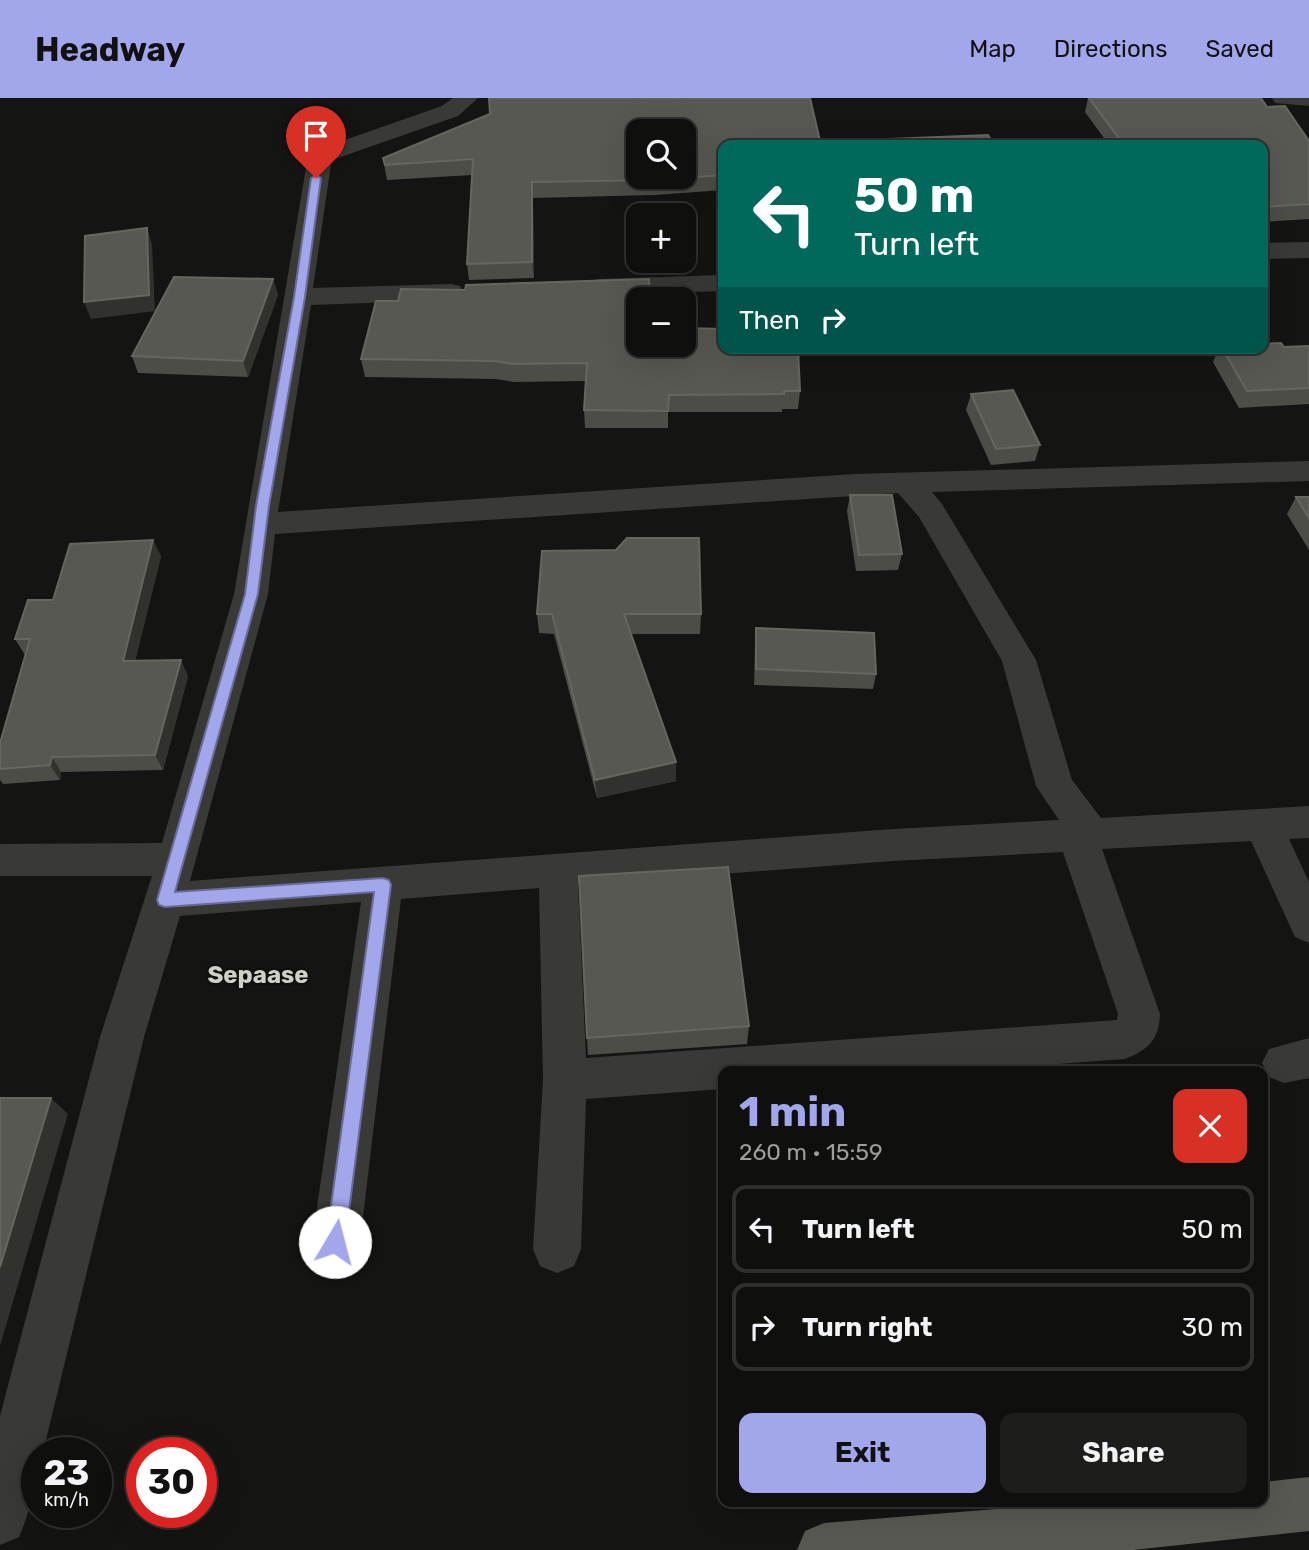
<!DOCTYPE html>
<meta charset="utf-8">
<style>
:root{--surface:#0f100e;--page:#1d1e1c;--text:#f1f3f6;--muted:#9b9d9e;--line:#2f302e;--accent:#a2a6eb}
body{margin:0;font-family:Rubik,sans-serif;background:var(--page);color:var(--text);height:100vh;display:flex;flex-direction:column;font-size:26px;white-space:nowrap}
*{box-sizing:border-box;margin:0}
p{font-size:23px;color:var(--muted)}
.icon{flex:none;width:38px;height:38px;fill:none;stroke:currentColor;stroke-width:2;stroke-linecap:round;stroke-linejoin:round}
.map{position:relative;flex:1;overflow:hidden}
.panel{position:absolute;left:718px;top:968px;width:550px;height:441px;display:flex;flex-direction:column;background:var(--surface);border-radius:14px;box-shadow:0 7px 28px #0002,0 0 0 2px var(--line)}
.panel>*{flex:none}
.top-card{position:absolute;left:718px;top:42px;width:550px;height:214px;border-radius:14px;box-shadow:0 7px 28px #0002,0 0 0 2px var(--line);background:#00695c;color:#fff;overflow:hidden}
.controls{position:absolute;left:626px;top:21px;display:grid;gap:14px}
.controls a{display:grid;place-items:center;width:70px;height:70px;border-radius:14px;background:var(--surface);box-shadow:0 7px 28px #0002,0 0 0 2px var(--line);font-size:35px}
.speed{position:absolute;left:21px;top:1339px;display:flex;gap:14px;font-size:35px;font-weight:700;text-align:center}
.speed>*{display:grid;place-content:center;width:91px;height:91px;border-radius:50%;background:var(--surface);box-shadow:0 7px 28px #0002,0 0 0 2px var(--line);line-height:1}
.speed small{font-size:18px;font-weight:400}
.speed .limit{border:10px solid #d22;background:#fff;color:#111}
.pin{position:absolute;display:grid;place-items:center;width:60px;height:60px;color:#fff;margin:-72px -30px;border-radius:50% 50% 50% 0;rotate:-45deg;box-shadow:0 0 7px #0007}
.pin .icon{rotate:45deg}
.me{position:absolute;width:77px;margin:-38px;rotate:8deg;stroke-linejoin:round;filter:drop-shadow(0 0 5px #0008)}
.turn{display:flex;align-items:center;gap:24px;height:147px;padding:0 21px;font-size:32px}
.turn .icon{width:91px;height:91px;stroke-width:2.5}
.turn b{display:block;font-size:49px;line-height:60px}
.then{display:flex;align-items:center;height:66px;padding:0 21px;background:#0003;gap:14px;font-size:26px}
.round{display:grid;place-items:center;flex:none;width:74px;height:74px;border-radius:14px;background:var(--page)}
.headline{display:flex;align-items:center;justify-content:space-between;height:119px;padding:0 21px}
h1{font-size:42px;font-weight:700;line-height:52px;color:var(--accent)}
.cta{display:flex;gap:14px;margin-top:auto;padding:14px 21px}
.cta a{flex:1;height:80px;border-radius:14px;background:var(--accent);color:#111;font-size:28px;font-weight:700;line-height:80px;text-align:center}
.cta a+a{background:var(--page);color:var(--text)}
ul{padding:0;list-style:none}
li{display:flex;align-items:center;gap:21px;height:88px;margin:0 14px 10px;padding:0 7px;border:4px solid var(--line);border-radius:14px}
li div{flex:1}
li b{display:block;font-size:26px}
li em{font-style:normal}
header{display:flex;align-items:center;gap:42px;box-sizing:border-box;height:98px;padding:0 35px;background:var(--accent);color:#111}
header strong{font-size:33px}
nav{display:flex;gap:38px;margin-inline-start:auto;font-size:24px}
.map>svg:first-child{display:block}
.lines{fill:none;stroke-linecap:round;stroke-linejoin:round}
.street{fill:#393935;fill-rule:evenodd}
.primary{fill:#575851;fill-rule:evenodd}
.wall{fill:#4c4d47}
.shaded-wall{fill:#31322e}
.building{fill:#575851;stroke:#66665f;stroke-width:2;fill-rule:evenodd}
.route{fill:#a2a6eb;stroke:#696c99;stroke-width:2}
.labels{text-anchor:middle;dominant-baseline:central;stroke-width:5;stroke-linejoin:round;paint-order:stroke}
.quarter-label{font-size:24px;font-weight:bold;fill:#d0d0c7;stroke:#0f100e}
</style>
<header>
<strong>Headway</strong>
<nav><a>Map</a><a>Directions</a><a>Saved</a></nav>
</header>
<div class="map">
<svg width="1309" height="1452" viewBox="0 0 1309 1452">
<rect width="100%" height="100%" fill="#141513"/>
<g class="lines">
<!-- street -->
<path class="street" d="M 453,0 L 478,0 L 458,18 L 335,61 L 331,66 L 313,190 L 451,186 L 460,188 L 464,194 L 460,200 L 451,202 L 311,207 L 278,414 L 855,376 L 1309,363 L 1309,383 L 932,394 L 942,406 L 1036,562 L 1072,682 L 1101,720 L 1309,708 L 1309,740 L 1289,741 L 1309,784 L 1309,845 L 1295,839 L 1251,743 L 1102,751 L 1160,916 C 1159,942 1148,952 1125,961 L 963,973 L 723,973 L 723,991 L 586,1001 L 581,1151 L 574,1168 L 557,1175 L 540,1168 L 533,1151 L 543,982 L 539,790 L 401,801 L 360,1144 L 353,1161 L 336,1168 L 319,1161 L 312,1144 L 361,804 L 180,818 L 144,939 L 43,1354 L 37,1354 C 37,1384 31,1411 19,1439 L 0,1447 L 0,1318 L 100,939 L 152,778 L 0,778 L 0,746 L 162,745 L 234,496 L 307,64 L 319,51 L 442,8 ZM 898,395 L 919,419 L 1002,563 L 1036,688 L 1059,722 L 893,731 L 190,783 L 268,496 L 275,436 ZM 1063,754 L 1118,916 L 1117,922 L 586,960 L 578,787 L 893,763 Z
M 1272,0 L 1309,0 L 1309,8 L 1275,5 Z
M 1309,144 L 1309,160 L 1262,161 L 1262,145 Z
M 723,177 L 723,193 L 599,197 L 590,195 L 586,189 L 590,183 L 599,181 Z
M 1309,940 L 1309,980 L 1284,985 L 1269,979 L 1262,965 L 1269,951 Z"/>
<!-- primary -->
<path class="primary" d="M 1309,1379 L 1309,1433 L 1133,1452 L 797,1452 L 805,1433 L 824,1425 L 1082,1404 L 1262,1404 L 1262,1384 Z"/>
</g>
<!-- wall -->
<path class="wall" d="M 1088,0 L 1155,0 L 1267,9 L 1309,43 L 1309,121 L 1262,124 L 1262,47 L 1109,47 L 1085,14 Z
M 723,47 L 723,92 L 655,97 L 533,100 L 534,180 L 469,182 L 467,166 L 472,77 L 387,82 L 383,60 Z
M 273,181 L 278,197 L 248,279 L 138,275 L 132,258 Z
M 639,247 L 800,293 L 798,311 L 782,311 L 782,314 L 668,314 L 668,330 L 585,330 L 584,312 L 586,283 L 514,284 L 496,281 L 365,279 L 361,261 Z
M 1309,248 L 1309,306 L 1239,310 L 1213,264 L 1219,250 L 1262,250 Z
M 971,296 L 1040,347 L 1035,363 L 991,367 L 966,312 Z
M 850,397 L 902,456 L 898,472 L 856,473 L 847,413 Z
M 1296,399 L 1309,399 L 1309,452 L 1287,416 Z
M 161,458 L 135,563 L 188,578 L 163,672 L 61,674 L 60,682 L 3,686 L 0,682 L 0,645 L 25,557 L 15,541 L 53,502 Z
M 537,516 L 701,516 L 700,536 L 631,536 L 676,683 L 597,700 L 554,536 L 539,535 Z
M 756,530 L 876,576 L 873,591 L 754,587 L 755,546 Z
M 749,928 L 747,946 L 588,957 L 587,940 Z"/>
<!-- shaded-wall -->
<path class="shaded-wall" d="M 532,84 L 533,100 L 534,180 L 532,164 Z
M 147,130 L 152,146 L 155,213 L 91,221 L 84,204 Z
M 273,181 L 278,197 L 248,279 L 243,263 Z
M 153,442 L 161,458 L 131,579 L 123,563 Z
M 181,562 L 188,578 L 163,672 L 155,657 Z
M 52,659 L 61,674 L 60,682 L 50,667 Z
M 676,664 L 676,683 L 597,700 L 595,682 Z
M 51,1000 L 68,1016 L 0,1248 L 0,1169 Z"/>
<!-- building -->
<path class="building" d="M 489,0 L 810,0 L 821,47 L 723,47 L 723,77 L 655,82 L 532,84 L 532,164 L 467,166 L 473,61 L 385,67 L 383,60 L 490,16 ZM 639,33 L 684,33 L 684,79 L 639,79 Z
M 1089,0 L 1261,0 L 1267,9 L 1285,8 L 1309,43 L 1309,106 L 1262,109 L 1262,47 L 1124,47 Z
M 988,37 L 994,47 L 894,47 L 891,41 Z
M 147,130 L 149,197 L 84,204 L 85,138 Z
M 174,179 L 273,181 L 243,263 L 132,258 Z
M 649,181 L 650,201 L 639,201 L 639,247 L 684,247 L 684,230 L 723,231 L 723,250 L 798,250 L 800,293 L 784,293 L 784,296 L 669,297 L 668,313 L 584,312 L 587,265 L 513,266 L 494,263 L 361,261 L 376,203 L 398,203 L 401,191 L 465,192 L 466,187 Z
M 1281,245 L 1284,249 L 1309,248 L 1309,290 L 1247,293 L 1222,250 L 1262,250 L 1262,246 Z
M 1013,292 L 1040,347 L 996,351 L 971,296 Z
M 850,397 L 892,397 L 902,456 L 859,457 Z
M 1296,399 L 1309,399 L 1309,420 Z
M 627,440 L 699,440 L 701,516 L 624,516 L 676,664 L 595,682 L 552,516 L 537,516 L 542,453 L 616,452 Z
M 153,442 L 123,563 L 181,562 L 155,657 L 52,659 L 50,667 L 0,671 L 0,645 L 30,541 L 15,541 L 28,502 L 53,502 L 70,446 Z
M 756,530 L 874,535 L 876,576 L 756,571 Z
M 728,769 L 749,928 L 587,940 L 579,778 Z
M 0,1000 L 51,1000 L 0,1169 Z"/>
<!-- route -->
<path class="route" d="M 316,77 L 321,80 L 305,199 L 269,408 L 258,496 L 175,794 L 383,780 L 389,782 L 391,787 L 345,1144 L 342,1151 L 335,1154 L 328,1151 L 326,1144 L 374,794 L 165,809 L 159,807 L 157,802 L 245,496 L 256,408 L 294,199 L 311,80 Z"/>
<g class="labels">
<!-- quarter labels -->
<g class="quarter-label">
<text x="258" y="877">Sepaase</text>
</g>
</g>
</svg>
<div class="controls">
<a><svg class="icon" aria-label="search" viewBox="0 0 24 24"><circle cx="10" cy="10" r="6"/><path d="M15 15l6 6"/></svg></a>
<a>+</a>
<a>−</a>
</div>
<div class="speed"><div>23<small>km/h</small></div><div class="limit">30</div></div>
<div class="pin" style="left:316px;top:80px;background:#d93025"><svg class="icon" aria-label="arrive" viewBox="0 0 24 24"><path d="M6 21V4h12l-3 4 3 4H6"/></svg></div>
<svg class="me" style="left:335px;top:1144px" viewBox="-20 -20 40 40"><circle r="19" fill="#fff"/><path d="M0-13L10 11 0 6-10 11z" fill="#a2a6eb"/></svg>
<div class="top-card">
<div class="turn"><svg class="icon" aria-label="left" viewBox="0 0 24 24"><path d="M17 20v-9H6M10 6l-5 5 5 5"/></svg><div><b>50 m</b>Turn left</div></div>
<div class="then">Then<svg class="icon" aria-label="right" viewBox="0 0 24 24"><path d="M7 20v-9h11M14 6l5 5-5 5"/></svg></div>
</div>
<section class="panel">
<div class="headline"><div><h1>1 min</h1><p>260 m · 15:59</p></div><a class="round" style="background:#d93025;color:#fff"><svg class="icon" aria-label="close" viewBox="0 0 24 24"><path d="M6 6l12 12M18 6L6 18"/></svg></a></div>
<ul>
<li><svg class="icon" aria-label="left" viewBox="0 0 24 24"><path d="M17 20v-9H6M10 6l-5 5 5 5"/></svg><div><b>Turn left</b></div><em>50 m</em></li>
<li><svg class="icon" aria-label="right" viewBox="0 0 24 24"><path d="M7 20v-9h11M14 6l5 5-5 5"/></svg><div><b>Turn right</b></div><em>30 m</em></li>
</ul>
<div class="cta"><a>Exit</a><a>Share</a></div>
</section>
</div>
